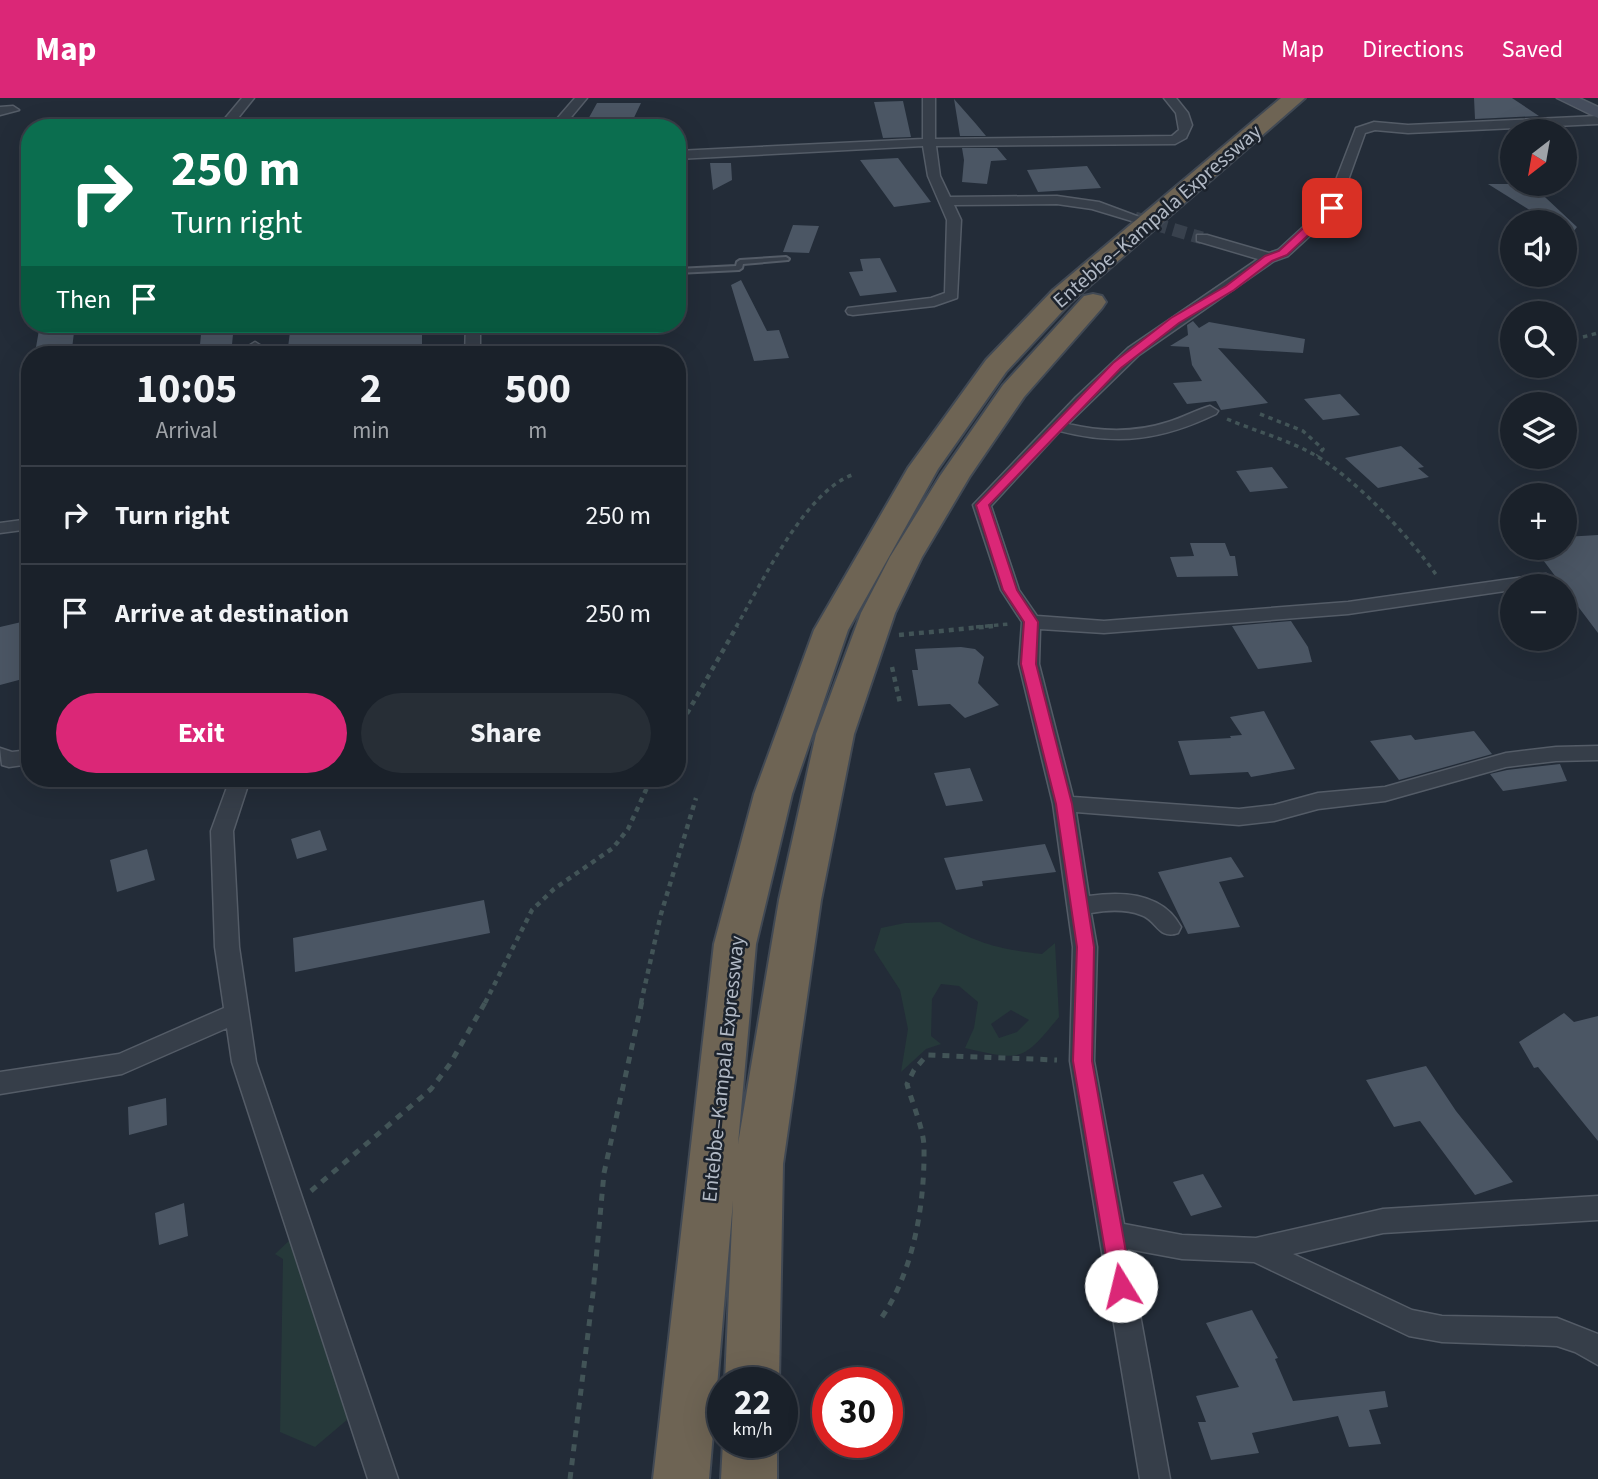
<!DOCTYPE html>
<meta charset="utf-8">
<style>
:root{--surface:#1a212a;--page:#272e36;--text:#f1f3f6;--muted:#9fa3a8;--line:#383e47;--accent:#db2777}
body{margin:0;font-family:"Source Sans 3",sans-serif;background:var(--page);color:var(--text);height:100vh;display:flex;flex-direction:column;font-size:26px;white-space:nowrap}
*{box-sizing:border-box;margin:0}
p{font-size:23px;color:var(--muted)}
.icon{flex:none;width:38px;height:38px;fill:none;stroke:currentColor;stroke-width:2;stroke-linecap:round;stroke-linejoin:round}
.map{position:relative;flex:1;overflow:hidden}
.panel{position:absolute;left:21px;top:248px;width:665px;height:441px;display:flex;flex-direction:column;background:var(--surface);border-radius:28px;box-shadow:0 7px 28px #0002,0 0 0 2px var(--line)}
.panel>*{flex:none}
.guide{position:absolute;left:21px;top:21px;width:665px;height:214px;border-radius:28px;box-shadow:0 7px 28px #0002,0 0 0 2px var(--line);background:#0b6e4f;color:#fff;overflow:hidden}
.needle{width:46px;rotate:211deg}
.buttons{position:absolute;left:1500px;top:21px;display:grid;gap:14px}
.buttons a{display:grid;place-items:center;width:77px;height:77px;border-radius:50%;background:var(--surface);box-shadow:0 7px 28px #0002,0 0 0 2px var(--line);font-size:35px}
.speed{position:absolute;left:707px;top:1269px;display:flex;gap:14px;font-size:35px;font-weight:700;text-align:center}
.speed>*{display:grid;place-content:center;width:91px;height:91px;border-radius:50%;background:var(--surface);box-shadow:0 7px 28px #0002,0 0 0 2px var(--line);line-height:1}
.speed small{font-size:18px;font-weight:400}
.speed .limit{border:10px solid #d22;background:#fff;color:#111}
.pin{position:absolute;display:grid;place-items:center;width:60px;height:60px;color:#fff;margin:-30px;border-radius:14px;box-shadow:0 4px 10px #0006}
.me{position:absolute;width:77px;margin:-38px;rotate:351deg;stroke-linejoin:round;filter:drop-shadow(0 0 5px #0008)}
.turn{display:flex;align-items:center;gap:24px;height:147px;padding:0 35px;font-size:32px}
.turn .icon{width:91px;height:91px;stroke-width:2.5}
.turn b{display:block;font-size:49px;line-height:60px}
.then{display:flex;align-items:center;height:66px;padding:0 35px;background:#0003;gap:14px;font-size:26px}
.eta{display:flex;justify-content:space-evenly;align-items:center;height:119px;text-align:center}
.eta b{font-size:42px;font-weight:700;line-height:49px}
.button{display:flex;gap:14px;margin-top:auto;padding:14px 35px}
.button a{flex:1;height:80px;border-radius:42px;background:var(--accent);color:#fff;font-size:28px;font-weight:700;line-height:80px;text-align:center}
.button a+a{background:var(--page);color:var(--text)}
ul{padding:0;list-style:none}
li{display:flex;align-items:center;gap:21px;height:98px;padding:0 35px;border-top:2px solid var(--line)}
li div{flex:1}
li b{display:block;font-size:26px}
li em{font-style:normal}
header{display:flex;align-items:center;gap:42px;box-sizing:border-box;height:98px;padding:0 35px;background:var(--accent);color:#fff}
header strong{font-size:33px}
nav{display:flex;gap:38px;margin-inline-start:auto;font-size:24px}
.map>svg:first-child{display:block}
.green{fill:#26393a;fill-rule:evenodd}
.building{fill:#4b5664}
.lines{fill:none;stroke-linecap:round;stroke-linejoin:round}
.street-tunnel{stroke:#38414d;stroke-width:13;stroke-dasharray:13 7;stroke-linecap:butt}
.lane-casing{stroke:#545c67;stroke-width:4}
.street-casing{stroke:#545c67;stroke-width:3}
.secondary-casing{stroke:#545c67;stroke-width:3}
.highway-casing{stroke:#414954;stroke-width:4}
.path-far2{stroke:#425457;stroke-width:3.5;stroke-dasharray:4.5 4.5;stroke-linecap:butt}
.path-far1{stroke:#425457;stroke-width:4.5;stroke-dasharray:5 5;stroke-linecap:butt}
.path{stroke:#425457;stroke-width:5;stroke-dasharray:7 7;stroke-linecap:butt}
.lane{fill:#363e49;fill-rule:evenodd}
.street{fill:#363e49;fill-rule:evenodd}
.secondary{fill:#454d5c;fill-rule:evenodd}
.highway{fill:#6e6454;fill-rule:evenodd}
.route{fill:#db2777;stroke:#8e194d;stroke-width:2}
.labels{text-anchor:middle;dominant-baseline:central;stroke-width:5;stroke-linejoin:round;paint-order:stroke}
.street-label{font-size:21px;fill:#b1b9c5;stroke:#1c232d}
</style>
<header>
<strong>Map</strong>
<nav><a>Map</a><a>Directions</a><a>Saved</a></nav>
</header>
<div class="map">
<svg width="1598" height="1381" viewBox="0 0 1598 1381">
<rect width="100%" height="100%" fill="#232c38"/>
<!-- green -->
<path class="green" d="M 940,824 C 979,846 998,851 1042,856 L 1055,845 L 1059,919 C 1022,964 1022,963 965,950 L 974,930 L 978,904 L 959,888 L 941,886 L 932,901 L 931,938 L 941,946 L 926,951 L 901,974 L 908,931 L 900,892 L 874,852 L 881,830 L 905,825 ZM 1011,912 L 1029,922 L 1017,934 L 999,940 L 991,926 Z
M 293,1139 L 348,1321 L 315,1349 L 280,1334 L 283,1161 L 275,1156 Z"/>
<!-- building -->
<path class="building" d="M 1474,0 L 1512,0 L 1539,18 L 1475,21 Z
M 954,1 L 976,26 L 986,38 L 960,38 Z
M 903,3 L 911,39 L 883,40 L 874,4 Z
M 597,5 L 641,5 L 630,28 L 586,25 Z
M 962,50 L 997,50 L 1007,62 L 991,63 L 987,86 L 962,84 L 964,62 Z
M 898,60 L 931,104 L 894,109 L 860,62 Z
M 710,65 L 731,65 L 732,82 L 713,92 Z
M 1087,68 L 1101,90 L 1038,94 L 1027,72 Z
M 1488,86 L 1531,86 L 1577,129 L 1570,138 L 1564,134 L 1564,124 L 1549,124 Z
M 793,127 L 819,128 L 809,155 L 783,154 Z
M 880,160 L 897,194 L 860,198 L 849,174 L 863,173 L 860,161 Z
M 741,182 L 767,233 L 779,232 L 789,260 L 754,263 L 731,187 Z
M 1193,223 L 1199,230 L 1209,224 L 1305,241 L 1303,255 L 1218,250 L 1268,305 L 1221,312 L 1216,303 L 1187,306 L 1173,285 L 1202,283 L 1192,267 L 1189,249 L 1170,248 L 1188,237 L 1187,227 Z
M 40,226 L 75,226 L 72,251 L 35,255 Z
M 202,226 L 234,226 L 231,257 L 199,257 Z
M 291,226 L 422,226 L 422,251 L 384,257 L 287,257 Z
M 1340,296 L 1360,317 L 1323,322 L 1304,301 Z
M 1401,348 L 1424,369 L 1418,370 L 1429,379 L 1378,390 L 1345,360 Z
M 1272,369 L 1288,390 L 1250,394 L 1236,373 Z
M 1598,437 L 1598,535 L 1534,450 L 1564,450 L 1564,439 Z
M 1190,445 L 1225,445 L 1230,458 L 1235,458 L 1238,478 L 1177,479 L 1170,459 L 1194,458 Z
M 30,522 L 30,579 L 0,587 L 0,529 Z
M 1291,523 L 1308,549 L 1312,564 L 1258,571 L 1232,528 Z
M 961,549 L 975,551 L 984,559 L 978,585 L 999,607 L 965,620 L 950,606 L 918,608 L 912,572 L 918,572 L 915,551 Z
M 1264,613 L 1295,671 L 1251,679 L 1248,674 L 1190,677 L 1178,643 L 1231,640 L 1230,638 L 1242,637 L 1230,619 Z
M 1474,633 L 1492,656 L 1399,682 L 1370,643 L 1411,637 L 1415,642 Z
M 1560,666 L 1567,683 L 1503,693 L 1490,676 L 1507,672 Z
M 970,670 L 983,703 L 946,708 L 934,675 Z
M 320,732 L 327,752 L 297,761 L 291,741 Z
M 1045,746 L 1056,774 L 982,783 L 983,788 L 956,792 L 944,760 Z
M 147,751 L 155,782 L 117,794 L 110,762 Z
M 1231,759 L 1244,779 L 1219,784 L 1240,829 L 1188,836 L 1158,774 Z
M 484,802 L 490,835 L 295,874 L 293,840 Z
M 1564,915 L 1574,924 L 1598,918 L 1598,1043 L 1538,969 L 1534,970 L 1519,944 Z
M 1426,968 L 1456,1013 L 1513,1084 L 1475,1097 L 1420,1023 L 1394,1029 L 1366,982 Z
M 166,1000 L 167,1027 L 129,1037 L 128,1009 Z
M 1203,1076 L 1222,1109 L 1191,1118 L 1173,1084 Z
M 184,1105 L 188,1138 L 159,1147 L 155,1115 Z
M 1252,1212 L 1278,1260 L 1275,1261 L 1293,1303 L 1385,1293 L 1388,1309 L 1369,1312 L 1381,1346 L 1349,1349 L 1338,1318 L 1252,1335 L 1259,1355 L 1211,1362 L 1198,1324 L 1206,1324 L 1196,1298 L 1239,1289 L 1206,1225 Z"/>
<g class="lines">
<!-- street-tunnel -->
<path class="street-tunnel" d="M 1135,120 L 1202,140"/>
<!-- lane casing -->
<g class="lane-casing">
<path id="lane" d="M 786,159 L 789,161 L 788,162 L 743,166 L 742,170 L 739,172 L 677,175 L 677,171 L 736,168 L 737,164 L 740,162 Z"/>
</g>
<!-- street casing -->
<g class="street-casing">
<path id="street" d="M 242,0 L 254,0 L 230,30 L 217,30 Z
M 575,0 L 587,0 L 562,30 L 549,30 Z
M 923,0 L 935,0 L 935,41 L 1172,38 L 1179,32 L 1176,15 L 1164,0 L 1176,0 L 1188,15 L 1192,27 L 1186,40 L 1175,46 L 936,48 L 940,78 L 950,99 L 1057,98 L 1099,104 L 1142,120 L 1135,124 L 1092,111 L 1057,106 L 954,107 L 961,122 L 957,200 L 934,208 L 853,217 L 848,216 L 846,213 L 848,210 L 931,200 L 945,195 L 947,122 L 928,78 L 923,48 L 677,61 L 677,53 L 923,41 Z
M 0,9 L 13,8 L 19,12 L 0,17 Z
M 1598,18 L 1598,26 L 1408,35 L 1375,32 L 1365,35 L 1337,113 L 1288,158 L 1274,163 L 1139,257 L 1068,326 C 1102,334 1134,335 1168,324 C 1182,320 1196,312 1210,308 L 1218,313 L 1216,316 C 1162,342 1118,348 1060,333 L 991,408 L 1019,492 L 1037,518 L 1104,523 L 1348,504 L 1546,476 L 1555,482 L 1546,488 L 1512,488 L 1512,492 L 1348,516 L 1104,535 L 1040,531 L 1039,566 L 1073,699 L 1239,711 L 1274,707 L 1318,695 L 1385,689 L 1506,655 L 1556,649 L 1598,648 L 1598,662 L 1556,663 L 1506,669 L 1385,703 L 1318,711 L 1274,723 L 1239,727 L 1076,714 L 1089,798 C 1123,793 1163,795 1181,829 L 1178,835 C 1158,842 1157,822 1141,817 C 1125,811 1108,812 1091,815 L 1097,849 L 1094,963 L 1124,1126 L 1182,1137 L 1256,1140 L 1383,1111 L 1598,1098 L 1598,1122 L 1383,1135 L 1293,1156 L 1412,1212 L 1442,1218 L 1557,1220 L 1598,1236 L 1598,1267 L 1575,1254 L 1557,1248 L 1442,1244 L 1409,1238 L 1254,1164 L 1182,1161 L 1128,1151 L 1170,1381 L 1140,1381 L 1070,963 L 1073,849 L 1053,706 L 1019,566 L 1022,524 L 1001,492 L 973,407 L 1076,299 L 1128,250 L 1258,161 L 1197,143 L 1197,137 L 1207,137 L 1269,155 L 1278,152 L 1326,108 L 1356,30 L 1374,24 L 1408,27 Z
M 466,226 L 480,226 L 480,257 L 465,257 Z
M 255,244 L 263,249 L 262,257 L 247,257 L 247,249 Z
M 30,421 L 30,431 L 0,435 L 0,425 Z
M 0,650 L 12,654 L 30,652 L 30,666 L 9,669 L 2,667 Z
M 230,681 L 250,681 L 233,733 L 239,849 L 256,964 L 398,1381 L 368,1381 L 232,964 L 227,930 L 122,976 L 0,996 L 0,974 L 119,956 L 224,910 L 215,849 L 211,733 Z"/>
</g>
<!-- secondary casing -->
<g class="secondary-casing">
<path id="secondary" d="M 1557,0 L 1579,0 L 1598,9 L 1598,20 Z"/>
</g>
<!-- highway casing -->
<g class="highway-casing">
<path id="highway" d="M 1281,0 L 1305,0 L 1071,204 L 1006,274 L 938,371 L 848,532 L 792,696 L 756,846 L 738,1046 L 779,802 L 816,636 L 861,515 L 890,459 L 940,378 L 1003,287 L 1084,198 L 1093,196 L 1102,198 L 1106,204 L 1102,210 L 1024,299 L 970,378 L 922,459 L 895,515 L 854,636 L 821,802 L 783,1066 L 779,1284 L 725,1284 L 733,1103 L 709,1381 L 653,1381 L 714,846 L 754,696 L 814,532 L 908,370 L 986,262 L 1053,192 Z
M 723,1344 L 777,1344 L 777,1381 L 721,1381 Z"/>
</g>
<!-- path-far2 -->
<path class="path-far2" d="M 1583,239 L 1598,235
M 1260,316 L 1303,333 L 1323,351 L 1317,358
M 1227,321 C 1255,333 1286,341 1313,356 C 1354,379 1410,439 1437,478
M 736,529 C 762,485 804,395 852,377
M 976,529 L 1009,526"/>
<!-- path-far1 -->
<path class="path-far1" d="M 899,537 L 993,528
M 892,569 L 900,605
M 677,633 L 737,528
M 485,905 L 532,812 L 554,791 L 613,750 L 628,731 L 651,681
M 641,905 L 661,816 L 696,700"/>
<!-- path -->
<path class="path" d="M 311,1093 L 431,991 L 450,966 L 486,903
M 882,1219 C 914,1172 925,1105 924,1048 C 923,1029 912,1005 907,986 L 914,972 L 927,957 L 1057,962
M 570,1381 L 593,1195 L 604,1075 L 642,903"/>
<!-- lane -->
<use href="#lane" class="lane"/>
<!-- street -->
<use href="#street" class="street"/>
<!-- secondary -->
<use href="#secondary" class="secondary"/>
<!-- highway -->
<use href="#highway" class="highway"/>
</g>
<!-- route -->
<path class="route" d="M 1328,107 L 1337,110 L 1287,157 L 1272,163 L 1234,192 L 1179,225 L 1121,270 L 989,407 L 1017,492 L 1038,524 L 1036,566 L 1072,706 L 1094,849 L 1092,963 L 1132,1188 L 1129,1195 L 1121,1198 L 1114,1195 L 1111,1188 L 1073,963 L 1077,849 L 1056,706 L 1021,566 L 1024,524 L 1003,492 L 976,407 L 1113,265 L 1171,220 L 1226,188 L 1265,158 L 1279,153 Z"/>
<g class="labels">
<!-- street labels -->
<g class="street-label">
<text transform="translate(1157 118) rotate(-41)">Entebbe–Kampala Expressway</text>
<text transform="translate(723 971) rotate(-84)">Entebbe–Kampala Expressway</text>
</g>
</g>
</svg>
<div class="buttons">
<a><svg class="needle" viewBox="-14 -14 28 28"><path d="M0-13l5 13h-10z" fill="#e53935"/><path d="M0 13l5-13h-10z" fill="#9fa3a8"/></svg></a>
<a><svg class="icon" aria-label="sound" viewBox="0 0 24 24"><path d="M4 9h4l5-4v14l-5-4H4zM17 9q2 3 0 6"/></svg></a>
<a><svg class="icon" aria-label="search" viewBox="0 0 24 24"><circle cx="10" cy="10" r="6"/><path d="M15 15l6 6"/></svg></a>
<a><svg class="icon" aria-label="layers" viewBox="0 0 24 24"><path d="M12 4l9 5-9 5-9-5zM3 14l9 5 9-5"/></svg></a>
<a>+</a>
<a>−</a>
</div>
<div class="speed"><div>22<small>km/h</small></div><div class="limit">30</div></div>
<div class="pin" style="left:1332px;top:110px;background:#d93025"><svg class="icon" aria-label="arrive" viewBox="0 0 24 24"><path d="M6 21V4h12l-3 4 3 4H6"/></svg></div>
<svg class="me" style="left:1121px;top:1188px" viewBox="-20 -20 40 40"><circle r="19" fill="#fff"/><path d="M0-13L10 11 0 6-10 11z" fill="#db2777"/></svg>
<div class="guide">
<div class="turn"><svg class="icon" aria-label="right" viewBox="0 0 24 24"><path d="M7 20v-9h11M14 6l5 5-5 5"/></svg><div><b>250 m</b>Turn right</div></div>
<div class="then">Then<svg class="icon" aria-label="arrive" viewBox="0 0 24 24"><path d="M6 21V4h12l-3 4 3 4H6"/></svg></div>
</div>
<section class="panel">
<div class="eta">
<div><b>10:05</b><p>Arrival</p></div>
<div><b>2</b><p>min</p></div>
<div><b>500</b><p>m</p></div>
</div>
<ul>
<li><svg class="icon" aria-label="right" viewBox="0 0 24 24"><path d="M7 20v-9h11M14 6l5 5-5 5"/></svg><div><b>Turn right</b></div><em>250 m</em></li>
<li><svg class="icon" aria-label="arrive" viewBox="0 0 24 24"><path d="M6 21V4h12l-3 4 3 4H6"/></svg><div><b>Arrive at destination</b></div><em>250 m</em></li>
</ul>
<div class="button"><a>Exit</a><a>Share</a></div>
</section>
</div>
